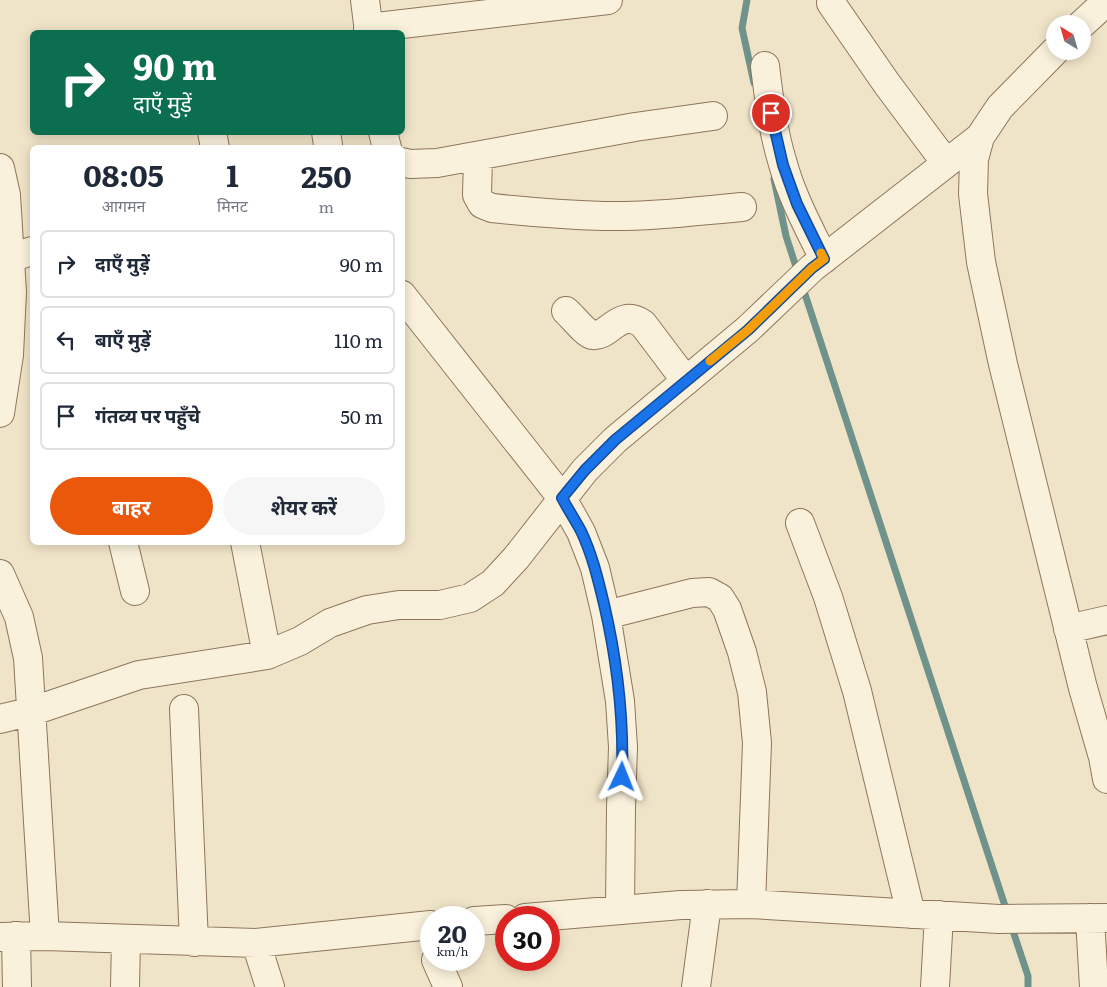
<!DOCTYPE html>
<html lang="hi">
<meta charset="utf-8">
<style>
:root{--surface:#fff;--page:#f6f6f7;--text:#1f2937;--muted:#747a83;--line:#e0e1e3;--accent:#ea580c}
body{margin:0;font-family:Literata,"Noto Sans Devanagari",serif;background:var(--page);color:var(--text);height:100vh;display:flex;flex-direction:column;font-size:19px;white-space:nowrap}
*{box-sizing:border-box;margin:0}
p{font-size:16px;color:var(--muted)}
.icon{flex:none;width:28px;height:28px;fill:none;stroke:currentColor;stroke-width:2;stroke-linecap:round;stroke-linejoin:round}
.map{position:relative;flex:1;overflow:hidden}
.details{position:absolute;left:30px;top:145px;width:375px;height:400px;display:flex;flex-direction:column;background:var(--surface);border-radius:8px;box-shadow:0 2px 12px #0003}
.details>*{flex:none}
.banner{position:absolute;left:30px;top:30px;width:375px;height:105px;border-radius:8px;box-shadow:0 2px 12px #0003;background:#0b6e4f;color:#fff;overflow:hidden}
.needle{width:32px;rotate:323deg}
.fabs{position:absolute;left:1046px;top:15px;display:grid;gap:10px}
.fabs a{display:grid;place-items:center;width:45px;height:45px;border-radius:50%;background:var(--surface);box-shadow:0 2px 12px #0003;font-size:25px}
.speed{position:absolute;left:420px;top:906px;display:flex;gap:10px;font-size:25px;font-weight:700;text-align:center}
.speed>*{display:grid;place-content:center;width:65px;height:65px;border-radius:50%;background:var(--surface);box-shadow:0 2px 12px #0003;line-height:1}
.speed small{font-size:12px;font-weight:400}
.speed .limit{border:8px solid #d22;background:#fff;color:#111}
.pin{position:absolute;display:grid;place-items:center;width:42px;height:42px;color:#fff;margin:-21px;border:2px solid #fff;border-radius:50%;box-shadow:0 1px 5px #0007}
.me{position:absolute;width:55px;margin:-28px;rotate:2deg;stroke-linejoin:round;filter:drop-shadow(0 0 4px #0008)}
.turn{display:flex;align-items:center;gap:18px;height:105px;padding:0 20px;font-size:22px}
.turn .icon{width:65px;height:65px;stroke-width:2.5}
.turn b{display:block;font-size:35px;line-height:42px}
.eta{display:flex;justify-content:space-evenly;align-items:center;height:85px;text-align:center}
.eta b{font-size:30px;font-weight:700;line-height:35px}
.cta{display:flex;gap:10px;margin-top:auto;padding:10px 20px}
.cta a{flex:1;height:58px;border-radius:30px;background:var(--accent);color:#fff;font-size:20px;font-weight:700;line-height:58px;text-align:center}
.cta a+a{background:var(--page);color:var(--text)}
ul{padding:0;list-style:none}
li{display:flex;align-items:center;gap:15px;height:68px;margin:0 10px 8px;padding:0 10px;border:2px solid var(--line);border-radius:8px}
li div{flex:1}
li b{display:block;font-size:19px}
li em{font-style:normal}
.map>svg:first-child{display:block}
.lines{fill:none;stroke-linecap:round;stroke-linejoin:round}
.stream{stroke:#6f938a;stroke-width:7}
.minor-casing{stroke:#8d765c;stroke-width:30}
.minor{stroke:#faf1dc;stroke-width:28}
.route-casing{stroke:#114b97;stroke-width:12}
.route{stroke:#1a73e8;stroke-width:9}
.slow{stroke:#f59e0b;stroke-width:9}
</style>
<div class="map">
<svg width="1107" height="987" viewBox="0 0 1107 987">
<rect width="100%" height="100%" fill="#f0e4c8"/>
<g class="lines">
<!-- stream -->
<path class="stream" d="M 747,0 L 742,28 L 754,83
M 774,179 L 786,236 L 798,273
M 802,285 L 1007,912
M 1011,925 L 1028,976 L 1028,987"/>
<!-- minor casing -->
<g class="minor-casing">
<path id="minor" d="M 365,0 L 369,32
M 831,3 L 887,84 L 946,163
M 1082,24 L 1107,1
M 368,28 L 608,0
M 1055,51 L 1000,107 L 980,137 L 974,159 L 973,194 L 981,262 L 1003,364 L 1083,688 L 1103,757 L 1107,779
M 765,66 C 769,99 773,132 783,164 C 792,197 809,228 824,259
M 212,132 L 215,148
M 326,132 L 328,145
M 383,132 L 387,148
M 478,156 L 477,195 L 482,204 L 492,208 C 529,212 566,215 603,216 C 650,217 696,211 742,207
M 402,162 L 410,164 L 437,163 L 635,127 L 713,116
M 0,168 L 6,195 L 12,292 L 9,355 L 0,413
M 10,258 L 32,251
M 402,295 L 562,498 L 581,532 L 595,568 L 606,615 L 620,701 L 623,747 L 621,808 L 620,910
M 566,311 C 572,316 586,334 592,335 C 609,338 619,307 643,324 L 686,381
M 800,523 L 828,597 L 857,691 L 911,914
M 123,542 L 135,591
M 245,542 L 267,655
M 0,574 L 19,617 L 28,658 L 45,936
M 606,615 L 692,593 L 709,592 L 720,598 L 727,609 L 742,652 L 752,692 L 757,743 L 751,904
M 1068,629 L 1107,620
M 184,709 L 194,942
M 0,719 L 33,711 L 139,675 L 267,655 L 300,641 L 330,623 L 367,610 L 399,605 L 440,605 L 470,598 L 493,583 L 516,558 L 585,470 L 615,440 L 748,329 L 812,268 L 980,137
M 525,918 L 681,905 L 751,904 L 999,919 L 1107,918
M 1090,918 L 1094,987
M 474,921 L 506,919
M 16,936 L 17,987
M 0,937 L 45,936 L 256,943 L 431,925
M 256,943 L 270,987
M 436,960 L 448,987
M 125,987 L 126,939
M 696,987 L 707,904
M 935,987 L 939,915"/>
</g>
<!-- minor -->
<use href="#minor" class="minor"/>
</g>
<g class="lines">
<!-- route casing -->
<g class="route-casing">
<path id="route" d="M 622,777 C 624,719 617,660 604,604 C 598,579 592,554 581,531 C 575,520 568,509 562,498 L 585,470 L 615,440 L 748,330 L 812,268 L 824,259 L 797,204 L 783,165 L 771,113"/>
</g>
<!-- route -->
<use href="#route" class="route"/>
<!-- slow -->
<path class="slow" d="M 710,361 L 748,330 L 812,268 L 824,259 L 821,253"/>
</g>
</svg>
<div class="fabs">
<a><svg class="needle" viewBox="-14 -14 28 28"><path d="M0-13l5 13h-10z" fill="#e53935"/><path d="M0 13l5-13h-10z" fill="#747a83"/></svg></a>
</div>
<div class="speed"><div>20<small>km/h</small></div><div class="limit">30</div></div>
<div class="pin" style="left:771px;top:113px;background:#d93025"><svg class="icon" aria-label="arrive" viewBox="0 0 24 24"><path d="M6 21V4h12l-3 4 3 4H6"/></svg></div>
<svg class="me" style="left:622px;top:777px" viewBox="-20 -20 40 40"><path d="M0-17L14 15 0 8-14 15z" fill="#1a73e8" stroke="#fff" stroke-width="4"/></svg>
<div class="banner">
<div class="turn"><svg class="icon" aria-label="right" viewBox="0 0 24 24"><path d="M7 20v-9h11M14 6l5 5-5 5"/></svg><div><b>90 m</b>दाएँ मुड़ें</div></div>
</div>
<section class="details">
<div class="eta">
<div><b>08:05</b><p>आगमन</p></div>
<div><b>1</b><p>मिनट</p></div>
<div><b>250</b><p>m</p></div>
</div>
<ul>
<li><svg class="icon" aria-label="right" viewBox="0 0 24 24"><path d="M7 20v-9h11M14 6l5 5-5 5"/></svg><div><b>दाएँ मुड़ें</b></div><em>90 m</em></li>
<li><svg class="icon" aria-label="left" viewBox="0 0 24 24"><path d="M17 20v-9H6M10 6l-5 5 5 5"/></svg><div><b>बाएँ मुड़ें</b></div><em>110 m</em></li>
<li><svg class="icon" aria-label="arrive" viewBox="0 0 24 24"><path d="M6 21V4h12l-3 4 3 4H6"/></svg><div><b>गंतव्य पर पहुँचे</b></div><em>50 m</em></li>
</ul>
<div class="cta"><a>बाहर</a><a>शेयर करें</a></div>
</section>
</div>
